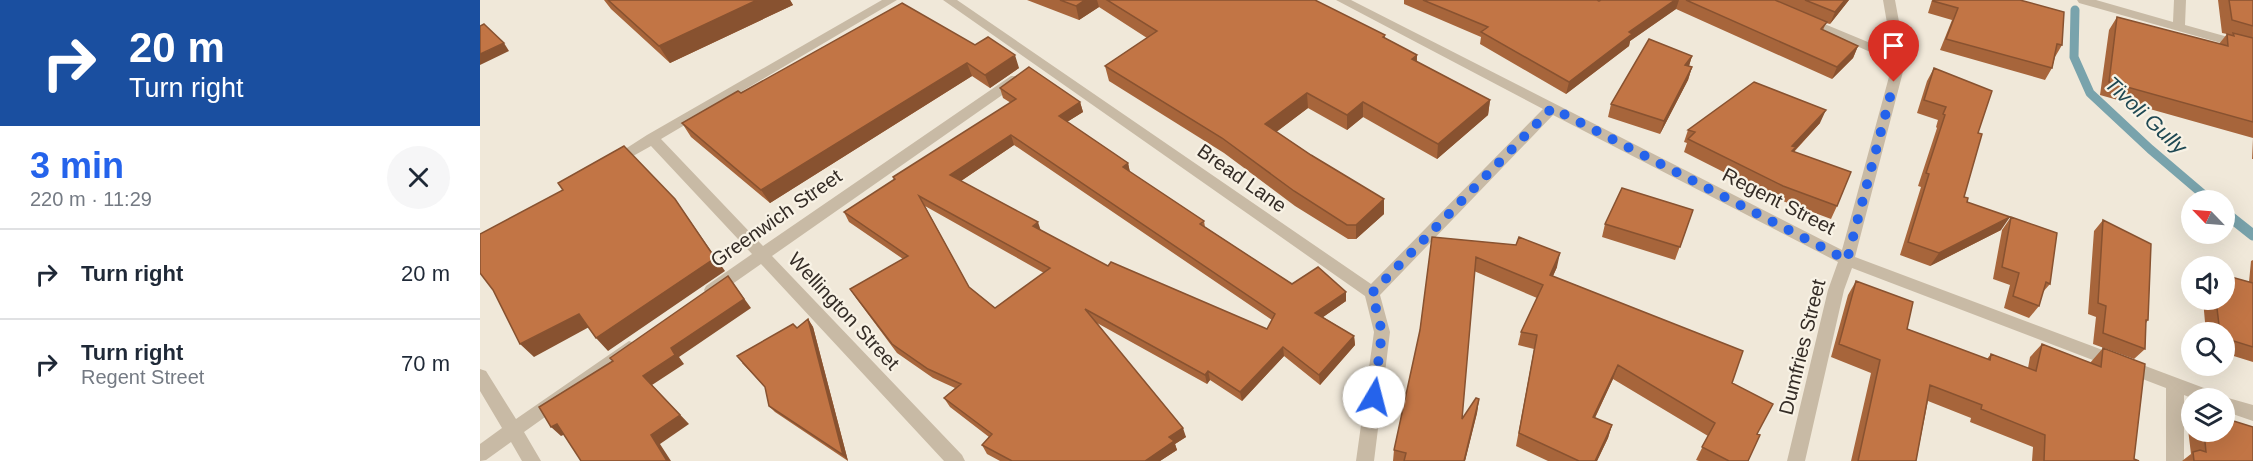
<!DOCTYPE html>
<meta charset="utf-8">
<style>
:root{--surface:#fff;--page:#f6f6f7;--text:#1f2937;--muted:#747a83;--line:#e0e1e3;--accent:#2563eb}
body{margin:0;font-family:Helvetica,sans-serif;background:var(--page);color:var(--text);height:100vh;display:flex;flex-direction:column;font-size:22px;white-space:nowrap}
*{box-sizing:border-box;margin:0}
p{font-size:20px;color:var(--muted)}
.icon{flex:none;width:33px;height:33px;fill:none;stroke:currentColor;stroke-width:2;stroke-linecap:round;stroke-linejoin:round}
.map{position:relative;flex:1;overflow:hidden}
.sheet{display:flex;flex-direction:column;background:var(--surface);width:480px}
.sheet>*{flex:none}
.top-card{background:#1a4fa0;color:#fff;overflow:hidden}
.needle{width:39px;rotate:295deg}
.controls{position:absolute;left:1701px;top:190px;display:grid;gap:12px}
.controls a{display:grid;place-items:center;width:54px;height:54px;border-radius:50%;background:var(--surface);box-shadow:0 6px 24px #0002;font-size:30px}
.pin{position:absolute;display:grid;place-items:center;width:51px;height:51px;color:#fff;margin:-62px -26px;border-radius:50% 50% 50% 0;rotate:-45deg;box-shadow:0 0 6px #0007}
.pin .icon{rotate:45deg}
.me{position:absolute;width:66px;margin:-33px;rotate:8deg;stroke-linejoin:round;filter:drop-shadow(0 0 4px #0008)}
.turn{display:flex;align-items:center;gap:21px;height:126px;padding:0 30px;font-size:27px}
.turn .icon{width:78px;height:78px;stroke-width:2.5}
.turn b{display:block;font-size:42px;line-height:51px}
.round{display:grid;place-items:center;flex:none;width:63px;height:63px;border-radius:32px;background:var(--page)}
.summary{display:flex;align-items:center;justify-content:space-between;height:102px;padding:0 30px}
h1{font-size:36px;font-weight:700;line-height:45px;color:var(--accent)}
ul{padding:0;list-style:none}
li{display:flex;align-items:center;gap:18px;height:90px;padding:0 30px;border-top:2px solid var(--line)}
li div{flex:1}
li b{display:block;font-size:22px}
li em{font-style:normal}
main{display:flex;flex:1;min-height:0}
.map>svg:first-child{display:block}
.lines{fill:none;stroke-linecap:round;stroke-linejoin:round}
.stream-far1{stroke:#79a3ac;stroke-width:9}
.stream{stroke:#79a3ac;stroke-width:11}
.minor{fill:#c8baa5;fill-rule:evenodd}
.wall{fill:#a7653b;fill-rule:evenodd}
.shaded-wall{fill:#885230}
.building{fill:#c27545;stroke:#885230;stroke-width:1.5;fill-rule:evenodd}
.route{stroke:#2563eb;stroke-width:10;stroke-dasharray:0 18}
.labels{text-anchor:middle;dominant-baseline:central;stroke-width:4.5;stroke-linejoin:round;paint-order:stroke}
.street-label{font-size:20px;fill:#342c26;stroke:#f8f2e5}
.water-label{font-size:21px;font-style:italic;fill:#1e4853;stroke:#f8f2e5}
</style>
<main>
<section class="sheet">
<div class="top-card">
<div class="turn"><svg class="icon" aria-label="right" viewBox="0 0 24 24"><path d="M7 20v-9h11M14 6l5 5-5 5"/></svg><div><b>20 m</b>Turn right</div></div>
</div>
<div class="summary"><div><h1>3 min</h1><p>220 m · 11:29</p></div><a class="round"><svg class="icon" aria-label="close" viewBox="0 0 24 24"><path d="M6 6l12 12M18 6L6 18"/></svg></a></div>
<ul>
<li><svg class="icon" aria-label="right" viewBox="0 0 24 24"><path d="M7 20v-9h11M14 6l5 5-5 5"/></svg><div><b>Turn right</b></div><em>20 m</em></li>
<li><svg class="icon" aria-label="right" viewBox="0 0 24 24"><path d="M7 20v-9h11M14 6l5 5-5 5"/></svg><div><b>Turn right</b><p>Regent Street</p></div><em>70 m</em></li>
</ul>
</section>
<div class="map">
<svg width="1773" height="461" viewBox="0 0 1773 461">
<rect width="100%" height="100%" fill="#f0e8d9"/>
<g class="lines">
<!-- stream-far1 -->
<path class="stream-far1" d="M 1595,10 L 1594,57 L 1610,93 L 1670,149 L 1731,201"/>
<!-- stream -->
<path class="stream" d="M 1744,212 L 1773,235"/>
<!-- minor -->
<path class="minor" d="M 402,0 L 417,0 L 181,139 L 283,246 L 531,76 L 541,76 L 542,79 L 541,82 L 292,256 L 482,455 L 485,461 L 464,461 L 281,264 L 238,294 L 232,296 L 226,294 L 224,290 L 226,286 L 272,254 L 171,146 L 137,165 L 127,165 L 125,162 L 167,135 Z
M 463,0 L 477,0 L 891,284 L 1063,109 L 856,0 L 871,0 L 1362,250 L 1413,62 L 1320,21 L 1326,17 L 1330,18 L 1412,52 L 1403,0 L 1415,0 L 1426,60 L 1375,257 L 1740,394 L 1741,396 L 1773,405 L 1773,421 L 1744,411 L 1744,399 L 1714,399 L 1704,395 L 1704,461 L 1686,461 L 1686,388 L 1372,268 L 1364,290 L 1325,461 L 1307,461 L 1348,290 L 1358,262 L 1073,115 L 900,295 L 910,332 L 894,461 L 876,461 L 894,332 L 885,296 Z
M 1597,0 L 1616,0 L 1693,22 L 1694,0 L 1706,0 L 1705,25 L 1773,44 L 1773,52 L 1599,3 Z
M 149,341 L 155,343 L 157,348 L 155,353 L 44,432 L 61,461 L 42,461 L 31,442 L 6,460 L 0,461 L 0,444 L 22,428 L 0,391 L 0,369 L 6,371 L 36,419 Z"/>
</g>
<!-- wall -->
<path class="wall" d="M 124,0 L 310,0 L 313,5 L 190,63 L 131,9 Z
M 547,0 L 835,0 L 905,35 L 905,38 L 937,55 L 937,62 L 1010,100 L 1008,115 L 957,159 L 883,117 L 867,130 L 828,108 L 796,132 L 831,155 L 904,199 L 904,214 L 876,239 L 868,239 L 815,206 L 744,153 L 629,81 L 625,66 L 667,38 L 619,7 L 599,20 Z
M 924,0 L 1117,0 L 1119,1 L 1121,0 L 1369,0 L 1350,24 L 1346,23 L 1343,30 L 1378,46 L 1373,58 L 1352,79 L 1196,9 L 1150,41 L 1149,46 L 1086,94 L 1000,44 L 1001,37 L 924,4 Z
M 1452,0 L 1540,0 L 1582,45 L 1575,57 L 1572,68 L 1565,80 L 1460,50 L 1472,20 L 1448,13 Z
M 1738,0 L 1773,0 L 1773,159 L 1772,159 L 1773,138 L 1620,95 L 1629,30 L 1637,17 L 1739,44 L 1747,34 L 1742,33 Z
M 495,45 L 539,68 L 510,88 L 492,76 L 290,203 L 211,137 L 202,123 L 261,93 Z
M 1212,56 L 1209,66 L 1212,67 L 1208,80 L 1180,134 L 1128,117 L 1131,104 Z
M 1454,68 L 1498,133 L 1484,197 L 1487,202 L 1521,230 L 1450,266 L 1420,255 L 1441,187 L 1438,186 L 1457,128 L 1456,127 L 1458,120 L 1437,113 L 1447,81 Z
M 520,88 L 600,102 L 603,112 L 587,122 L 648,163 L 650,172 L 724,221 L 725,227 L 812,284 L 866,292 L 866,301 L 843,317 L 874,336 L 875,345 L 840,385 L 804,356 L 762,401 L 730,380 L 727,384 L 617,323 L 706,437 L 695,444 L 697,450 L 680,461 L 520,461 L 507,454 L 502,445 L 509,437 L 470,407 L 464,398 L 475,388 L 453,378 L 417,353 L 376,298 L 370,289 L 423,259 L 369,222 L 364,212 L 414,180 L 413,177 L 531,103 L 523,98 ZM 534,145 L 792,320 L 787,329 L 628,266 L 561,231 L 481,181 ZM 445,206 L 564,273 L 515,308 L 489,287 Z
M 1340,123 L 1314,152 L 1357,206 L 1351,219 L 1297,199 L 1204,152 L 1207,143 L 1204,142 L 1208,130 Z
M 1213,210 L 1195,260 L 1122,237 L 1125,224 Z
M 1531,217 L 1570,284 L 1562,293 L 1559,306 L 1549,318 L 1524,308 L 1530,285 L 1513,279 L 1522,230 Z
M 1623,220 L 1668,320 L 1666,323 L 1665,349 L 1654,359 L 1613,344 L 1616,317 L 1608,314 L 1614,231 Z
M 952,237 L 1077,267 L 1073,276 L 1252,383 L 1277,434 L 1268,461 L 1219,461 L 1216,460 L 1228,436 L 1133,379 L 1115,418 L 1132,425 L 1128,438 L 1117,461 L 1068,461 L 1036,446 L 1054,349 L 1038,345 L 1041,332 L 1057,298 L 994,271 L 982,419 L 999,399 L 997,413 L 985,461 L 913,461 L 914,450 L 940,330 Z
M 1773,260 L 1773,362 L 1744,353 L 1744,333 L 1726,333 L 1723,300 L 1744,300 L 1769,282 L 1771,261 Z
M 1376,281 L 1427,329 L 1507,359 L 1511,354 L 1548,368 L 1550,357 L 1562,344 L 1610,363 L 1623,348 L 1654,459 L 1659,461 L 1552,461 L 1553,447 L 1490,422 L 1491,418 L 1448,401 L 1436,461 L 1371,461 L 1391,373 L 1351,357 L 1368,295 Z
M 328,319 L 333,327 L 368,461 L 295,412 L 289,406 L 286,388 L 262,363 L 317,328 Z
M 1712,418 L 1712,432 L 1744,432 L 1773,461 L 1702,461 L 1711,454 L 1707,421 Z"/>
<!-- shaded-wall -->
<path class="shaded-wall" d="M 277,0 L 310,0 L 313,5 L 190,63 L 179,46 Z
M 605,0 L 617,0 L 619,7 L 599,20 L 596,6 Z
M 1195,0 L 1199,0 L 1196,9 L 1150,41 L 1149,46 L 1086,94 L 1089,82 L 1149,32 Z
M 1365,0 L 1369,0 L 1350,24 L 1355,12 Z
M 24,43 L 29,51 L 0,65 L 0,54 Z
M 1378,46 L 1373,58 L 1352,79 L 1357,67 Z
M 535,55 L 539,68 L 510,88 L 505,75 Z
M 937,55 L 936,69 L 932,59 Z
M 1212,56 L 1208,69 L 1205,65 Z
M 487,63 L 492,76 L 290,203 L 281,190 Z
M 1212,67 L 1208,80 L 1180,134 L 1184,121 Z
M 827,93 L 828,108 L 787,139 L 785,124 Z
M 1010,100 L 1008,115 L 957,159 L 958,144 Z
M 600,102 L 603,112 L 582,125 L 579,116 Z
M 883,102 L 883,117 L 867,130 L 867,115 Z
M 1346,110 L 1340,123 L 1315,150 L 1310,160 L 1312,146 Z
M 531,135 L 534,145 L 475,185 L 470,175 Z
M 648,163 L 650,173 L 643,167 Z
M 195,199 L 245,271 L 128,351 L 116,338 Z
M 904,199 L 904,214 L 876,239 L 876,225 Z
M 1530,217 L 1521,230 L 1450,266 L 1459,253 Z
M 558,222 L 561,231 L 553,226 Z
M 1080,253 L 1077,267 L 1067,289 L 1070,275 Z
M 248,276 L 271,308 L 199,357 L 204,364 L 172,385 L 209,424 L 180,444 L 191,461 L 187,461 L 171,435 L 163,376 L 191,348 Z
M 866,292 L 866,301 L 836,322 L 835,313 Z
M 99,314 L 111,326 L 54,357 L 40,344 Z
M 328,319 L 333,327 L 368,461 L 363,455 Z
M 874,336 L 875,345 L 840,385 L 839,375 Z
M 803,347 L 804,356 L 762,401 L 760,392 Z
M 1138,365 L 1133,379 L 1109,430 L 1113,417 Z
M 728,371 L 730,380 L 727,384 L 725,375 Z
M 999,399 L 997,413 L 985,461 L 984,461 Z
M 77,424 L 88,433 L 81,436 L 71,427 Z
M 1132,425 L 1128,438 L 1117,461 L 1115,461 Z
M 703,428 L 706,437 L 695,444 L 697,450 L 680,461 L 665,461 L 689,437 Z"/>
<!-- building -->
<path class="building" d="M 128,0 L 277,0 L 179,46 Z
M 580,0 L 605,0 L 596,6 Z
M 627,0 L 835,0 L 905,35 L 903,37 L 937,55 L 932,59 L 1010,100 L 958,144 L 883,102 L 867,115 L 827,93 L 785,124 L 831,155 L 904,199 L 876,225 L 867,225 L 814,191 L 742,138 L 625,66 L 677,31 Z
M 943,0 L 1117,0 L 1119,1 L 1121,0 L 1195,0 L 1149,32 L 1152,34 L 1089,82 L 1001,32 L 1008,27 Z
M 1206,0 L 1295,0 L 1347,22 L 1341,29 L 1378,46 L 1357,67 Z
M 1325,0 L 1365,0 L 1355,12 Z
M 1454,0 L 1540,0 L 1584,12 L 1582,45 L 1577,44 L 1572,68 L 1466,39 L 1478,8 L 1453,1 Z
M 1749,0 L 1773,0 L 1773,26 L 1752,20 Z
M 422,3 L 495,45 L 508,37 L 535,55 L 505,75 L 487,63 L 281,190 L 202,123 L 258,91 L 261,93 Z
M 1637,17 L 1748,46 L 1747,34 L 1754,36 L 1753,33 L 1773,38 L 1773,122 L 1629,82 Z
M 4,24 L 24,43 L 0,54 L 0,26 Z
M 1169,39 L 1212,56 L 1205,65 L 1212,67 L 1184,121 L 1131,104 Z
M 549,67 L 600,102 L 579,116 L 648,163 L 643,167 L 724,221 L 720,224 L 812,284 L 838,267 L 866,292 L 835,313 L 874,336 L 839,375 L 803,347 L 760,392 L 728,371 L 725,375 L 605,309 L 703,428 L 689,437 L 694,441 L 665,461 L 532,461 L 502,445 L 512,434 L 464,398 L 481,384 L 448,369 L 412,344 L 370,289 L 428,256 L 364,212 L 415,179 L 413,177 L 536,99 L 520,88 ZM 531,135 L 795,314 L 787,329 L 631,262 L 628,266 L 553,226 L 558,222 L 470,175 ZM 439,196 L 570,268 L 515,308 L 489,287 Z
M 1454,68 L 1512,91 L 1498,133 L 1502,134 L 1484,197 L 1488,198 L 1487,202 L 1530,217 L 1459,253 L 1428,242 L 1449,174 L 1446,173 L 1465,115 L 1463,114 L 1466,107 L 1444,100 Z
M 1274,82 L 1346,110 L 1312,146 L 1316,147 L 1312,151 L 1371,172 L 1357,206 L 1303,186 L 1208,139 L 1215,132 L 1208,130 Z
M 144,146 L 195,199 L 235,258 L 116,338 L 99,314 L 40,344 L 13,290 L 0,273 L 0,234 L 83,190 L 78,183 Z
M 1142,188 L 1213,210 L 1200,247 L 1125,224 Z
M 1531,217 L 1577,233 L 1570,284 L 1566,282 L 1559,306 L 1533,296 L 1539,273 L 1522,267 Z
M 1623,220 L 1671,244 L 1668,320 L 1666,320 L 1665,349 L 1623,333 L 1626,306 L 1618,303 Z
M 952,237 L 1036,245 L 1039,237 L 1080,253 L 1070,275 L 1263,351 L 1252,383 L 1293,404 L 1277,434 L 1280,435 L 1268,461 L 1249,461 L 1222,447 L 1235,423 L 1138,365 L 1113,417 L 1132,425 L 1115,461 L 1099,461 L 1039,433 L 1057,335 L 1041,332 L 1063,285 L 996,257 L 982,419 L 996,398 L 999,399 L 984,461 L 924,461 L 926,453 L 914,450 L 940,330 Z
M 1744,275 L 1773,283 L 1773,347 L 1744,338 L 1744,333 L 1740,333 L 1736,300 L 1744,300 Z
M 248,276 L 264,299 L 191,348 L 195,355 L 163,376 L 200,415 L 171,435 L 187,461 L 101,461 L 77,424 L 71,427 L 59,407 L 133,361 L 130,358 Z
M 1376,281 L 1433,302 L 1427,329 L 1510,360 L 1511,354 L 1556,371 L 1562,344 L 1621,367 L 1623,348 L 1665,364 L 1654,459 L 1659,461 L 1564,461 L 1565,435 L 1501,409 L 1502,405 L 1450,385 L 1436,461 L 1378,461 L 1400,360 L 1359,344 Z
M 328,319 L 363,455 L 289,406 L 285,387 L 257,356 L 313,324 L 317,328 Z
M 1744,418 L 1773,427 L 1773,461 L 1714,461 L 1713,452 L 1720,450 L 1726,452 L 1724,432 L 1744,432 Z"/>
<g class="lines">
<!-- route -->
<path class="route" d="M 894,397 L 902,332 L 892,293 L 1072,108 L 1367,260 L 1414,82"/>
</g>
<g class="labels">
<!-- street labels -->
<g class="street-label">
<text transform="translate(762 178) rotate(35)">Bread Lane</text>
<text transform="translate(1299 201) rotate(27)">Regent Street</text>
<text transform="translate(296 218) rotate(-35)">Greenwich Street</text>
<text transform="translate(364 311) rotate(47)">Wellington Street</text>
<text transform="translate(1322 347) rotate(-76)">Dumfries Street</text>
</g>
<!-- water labels -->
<g class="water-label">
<text transform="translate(1666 115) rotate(43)">Tivoli Gully</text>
</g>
</g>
</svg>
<div class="controls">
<a><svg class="needle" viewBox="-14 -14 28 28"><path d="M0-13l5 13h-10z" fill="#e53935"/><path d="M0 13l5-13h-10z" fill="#747a83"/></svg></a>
<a><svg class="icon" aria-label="sound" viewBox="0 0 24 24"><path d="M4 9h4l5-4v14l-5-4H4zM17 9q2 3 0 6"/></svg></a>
<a><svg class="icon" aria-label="search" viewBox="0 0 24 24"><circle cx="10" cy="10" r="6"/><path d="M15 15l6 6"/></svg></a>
<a><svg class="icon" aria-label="layers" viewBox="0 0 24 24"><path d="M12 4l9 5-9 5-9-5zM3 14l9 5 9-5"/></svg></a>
</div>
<div class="pin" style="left:1414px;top:82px;background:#d93025"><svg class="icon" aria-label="arrive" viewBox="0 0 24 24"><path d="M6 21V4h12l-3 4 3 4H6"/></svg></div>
<svg class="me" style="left:894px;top:397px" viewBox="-20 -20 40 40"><circle r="19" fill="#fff"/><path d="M0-13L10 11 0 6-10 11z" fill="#2563eb"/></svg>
</div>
</main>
